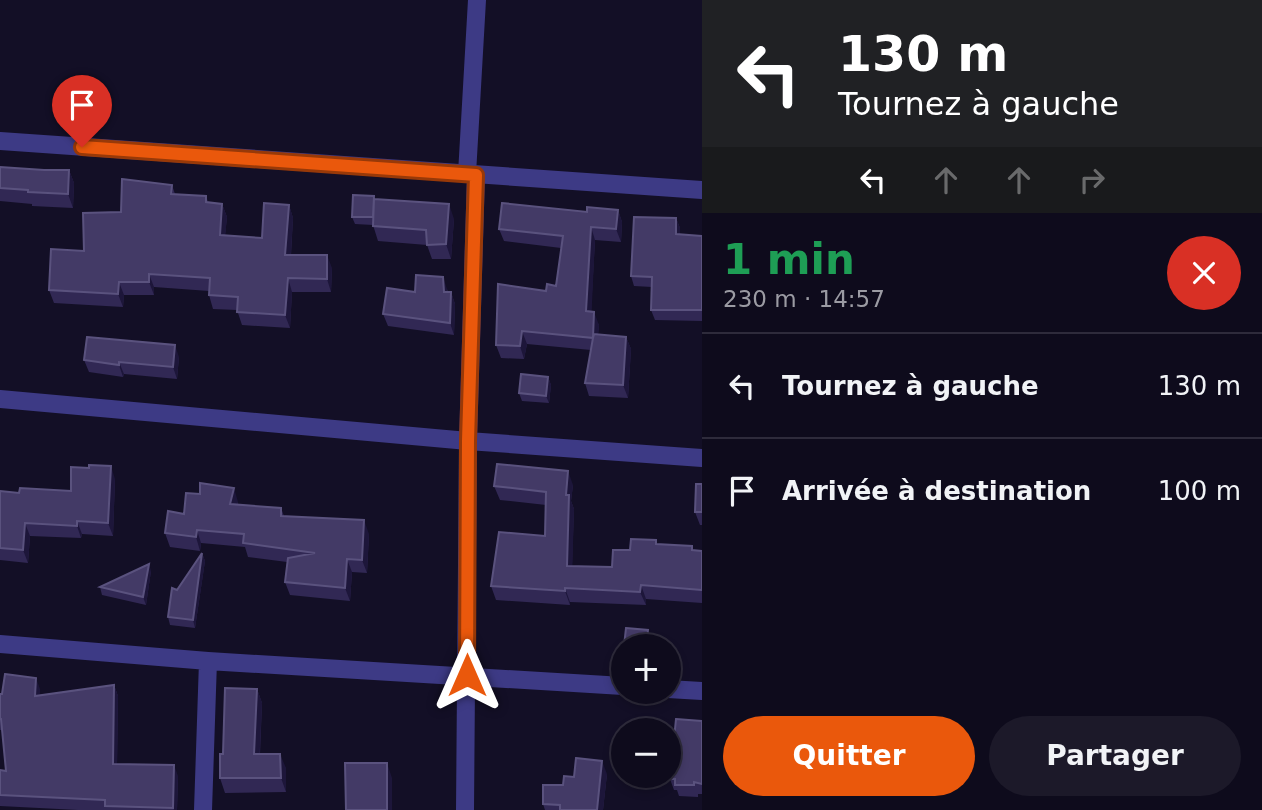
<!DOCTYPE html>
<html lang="fr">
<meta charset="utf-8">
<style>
:root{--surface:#0e0b1c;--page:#1c1929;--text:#f1f3f6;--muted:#9b9ba3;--line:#2e2b3b;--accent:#ea580c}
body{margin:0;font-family:"DejaVu Sans",sans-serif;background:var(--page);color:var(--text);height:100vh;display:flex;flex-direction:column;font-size:26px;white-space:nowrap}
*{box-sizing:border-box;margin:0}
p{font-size:23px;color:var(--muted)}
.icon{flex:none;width:38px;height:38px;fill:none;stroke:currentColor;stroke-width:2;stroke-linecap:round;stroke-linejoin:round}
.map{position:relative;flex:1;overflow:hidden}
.panel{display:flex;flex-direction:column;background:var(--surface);width:560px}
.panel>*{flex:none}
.hud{background:#202124;color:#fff;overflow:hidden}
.tools{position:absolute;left:611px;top:634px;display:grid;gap:14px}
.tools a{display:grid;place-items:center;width:70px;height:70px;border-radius:50%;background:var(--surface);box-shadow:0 4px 10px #0003,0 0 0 2px var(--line);font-size:35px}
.pin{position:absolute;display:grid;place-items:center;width:60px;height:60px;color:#fff;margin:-72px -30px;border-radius:50% 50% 50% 0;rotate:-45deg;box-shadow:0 0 7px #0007}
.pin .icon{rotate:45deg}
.me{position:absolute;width:77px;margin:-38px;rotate:0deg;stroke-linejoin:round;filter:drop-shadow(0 0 5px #0008)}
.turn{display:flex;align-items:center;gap:24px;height:147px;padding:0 21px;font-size:32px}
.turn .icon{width:91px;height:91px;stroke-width:2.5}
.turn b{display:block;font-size:49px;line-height:60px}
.lanes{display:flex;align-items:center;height:66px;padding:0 21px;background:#0003;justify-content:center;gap:35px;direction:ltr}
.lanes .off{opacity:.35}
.round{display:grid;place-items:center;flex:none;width:74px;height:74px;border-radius:37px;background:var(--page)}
.summary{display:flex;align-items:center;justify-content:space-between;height:119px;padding:0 21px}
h1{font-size:42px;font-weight:700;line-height:52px;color:#1e9e55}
.button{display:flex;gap:14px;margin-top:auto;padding:14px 21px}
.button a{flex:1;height:80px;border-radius:42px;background:var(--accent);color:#fff;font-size:28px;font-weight:700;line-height:80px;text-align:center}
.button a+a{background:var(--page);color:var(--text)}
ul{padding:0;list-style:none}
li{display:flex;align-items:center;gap:21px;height:105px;padding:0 21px;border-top:2px solid var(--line)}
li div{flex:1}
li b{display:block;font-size:26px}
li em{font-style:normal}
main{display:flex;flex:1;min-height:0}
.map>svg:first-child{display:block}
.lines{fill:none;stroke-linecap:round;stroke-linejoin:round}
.minor{stroke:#3d3a85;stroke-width:18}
.wall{fill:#312854}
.shaded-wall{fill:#1d163a}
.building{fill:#433a66;stroke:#5a527e;stroke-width:2}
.route-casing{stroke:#983908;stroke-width:18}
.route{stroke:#ea580c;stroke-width:12}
</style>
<main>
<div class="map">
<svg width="702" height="810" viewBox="0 0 702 810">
<rect width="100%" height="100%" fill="#130f26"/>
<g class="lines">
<!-- minor -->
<path class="minor" d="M 0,141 L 702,190
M 467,174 L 477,0
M 0,399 L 468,441 L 702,458
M 0,644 L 208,661 L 623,686
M 668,689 L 702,691
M 203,810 L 208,661
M 465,810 L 468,441 L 476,175"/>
</g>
<!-- wall -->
<path class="wall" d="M 0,167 L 44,170 L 69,170 L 74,183 L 73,208 L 32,206 L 32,204 L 0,201 Z
M 172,185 L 175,194 L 206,196 L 208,202 L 222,204 L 227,217 L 225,235 L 262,238 L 289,205 L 293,218 L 291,255 L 332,268 L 331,292 L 292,292 L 290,328 L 242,325 L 237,310 L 213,309 L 209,295 L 209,291 L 154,287 L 154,295 L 124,295 L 123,307 L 54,303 L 49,290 L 84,251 L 121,212 Z
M 375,199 L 454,219 L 451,259 L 432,259 L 427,245 L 378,241 L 373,225 L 355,224 L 352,217 Z
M 618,210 L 622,222 L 621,242 L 595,240 L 591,312 L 599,325 L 598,334 L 626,337 L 631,349 L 628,398 L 589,396 L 585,383 L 591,350 L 527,344 L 524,359 L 501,358 L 496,345 L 546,291 L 556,286 L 561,248 L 504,241 L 499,229 L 587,212 Z
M 676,218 L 680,228 L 680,234 L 702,236 L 702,321 L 655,320 L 651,310 L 652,287 L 634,286 L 631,276 Z
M 447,289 L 448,292 L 451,292 L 455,304 L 454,335 L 388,326 L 383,314 L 415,292 Z
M 179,357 L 177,379 L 124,374 L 123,377 L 89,372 L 84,360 Z
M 548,377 L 551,385 L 549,403 L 522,401 L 519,393 Z
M 115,479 L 113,536 L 82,534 L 81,538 L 30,536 L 28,563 L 0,560 L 0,491 L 19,493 L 71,491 Z
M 702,484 L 702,525 L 700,525 L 695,512 Z
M 573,485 L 571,501 L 574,509 L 572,566 L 612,567 L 630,550 L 656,540 L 657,544 L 702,551 L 702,603 L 646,599 L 646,605 L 570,602 L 570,605 L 496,600 L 491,586 L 545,536 L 546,505 L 500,500 L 494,486 Z
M 238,502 L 238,505 L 281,508 L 284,516 L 369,534 L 367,573 L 352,572 L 350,601 L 290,595 L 285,582 L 287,562 L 248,557 L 245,547 L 201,543 L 200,551 L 170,547 L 165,533 L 184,514 Z
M 202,553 L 205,561 L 195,628 L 170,625 L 168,617 L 177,590 Z
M 151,571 L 146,605 L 102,595 L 100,587 Z
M 114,685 L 118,696 L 117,764 L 178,776 L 177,810 L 78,810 L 0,806 L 0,770 L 6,771 L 2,730 L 0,730 L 0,694 L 40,689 L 39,695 Z
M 257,689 L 262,703 L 260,754 L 286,768 L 286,792 L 225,793 L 220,778 L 223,754 Z
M 702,721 L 702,794 L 698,794 L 698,797 L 679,796 L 677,790 L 674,790 L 670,779 Z
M 607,774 L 603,810 L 545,810 L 543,804 L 563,785 L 574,777 Z"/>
<!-- shaded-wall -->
<path class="shaded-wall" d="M 69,170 L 74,183 L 73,208 L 68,194 Z
M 222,204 L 227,217 L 224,248 L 220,235 Z
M 449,204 L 454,219 L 451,259 L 446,244 Z
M 289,205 L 293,218 L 290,268 L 285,255 Z
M 618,210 L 622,222 L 621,242 L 616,229 Z
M 676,218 L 680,228 L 680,244 L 676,234 Z
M 591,227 L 595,240 L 591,324 L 586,311 Z
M 327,255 L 332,268 L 331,292 L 327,279 Z
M 149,274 L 154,287 L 154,295 L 149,282 Z
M 443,277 L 447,289 L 448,304 L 444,292 Z
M 288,278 L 292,292 L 290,328 L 285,315 Z
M 119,282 L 124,295 L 123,307 L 118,294 Z
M 451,292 L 455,304 L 454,335 L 450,323 Z
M 594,312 L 599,325 L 597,351 L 593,338 Z
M 522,331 L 527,344 L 524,359 L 520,346 Z
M 626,337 L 631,349 L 628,398 L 623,385 Z
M 175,345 L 179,357 L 177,379 L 173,367 Z
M 119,362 L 124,374 L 123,377 L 119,365 Z
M 548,377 L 551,385 L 549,403 L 546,396 Z
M 111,466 L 115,479 L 113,536 L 108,523 Z
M 568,471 L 573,485 L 571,501 L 574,509 L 572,579 L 567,566 L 566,495 Z
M 234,488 L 238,502 L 235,518 L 230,504 Z
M 364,520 L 369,534 L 367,573 L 362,560 Z
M 77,521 L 82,534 L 81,538 L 77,526 Z
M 25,523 L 30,536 L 28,563 L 23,550 Z
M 197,530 L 201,543 L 200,551 L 196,537 Z
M 202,553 L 205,561 L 195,628 L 193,620 Z
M 347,559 L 352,572 L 350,601 L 345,588 Z
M 149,564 L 151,571 L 146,605 L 143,597 Z
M 641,585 L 646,599 L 646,605 L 640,592 Z
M 565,588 L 570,602 L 570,605 L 565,591 Z
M 648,630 L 650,638 L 649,646 L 646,646 Z
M 36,678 L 40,689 L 39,707 L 35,696 Z
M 114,685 L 118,696 L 117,775 L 113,764 Z
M 257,689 L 262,703 L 259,768 L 254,754 Z
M 280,754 L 286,768 L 286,792 L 281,778 Z
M 602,761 L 607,774 L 603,810 L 597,810 Z
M 387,763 L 392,778 L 392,810 L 387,810 Z
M 174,765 L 178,776 L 177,810 L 174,810 L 173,808 Z"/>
<!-- building -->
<path class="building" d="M 0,167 L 44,170 L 69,170 L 68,194 L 28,192 L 28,190 L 0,188 Z
M 122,179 L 172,185 L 171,194 L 206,196 L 206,202 L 222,204 L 220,235 L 262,238 L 264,203 L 289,205 L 285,255 L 327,255 L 327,279 L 288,278 L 285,315 L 237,312 L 238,297 L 209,295 L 210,278 L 149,274 L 149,282 L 119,282 L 118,294 L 49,290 L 51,249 L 84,251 L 83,213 L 121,212 Z
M 353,195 L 374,196 L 373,217 L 352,217 Z
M 374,199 L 449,204 L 446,244 L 427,245 L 426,230 L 373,226 Z
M 502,203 L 587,212 L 587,207 L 618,210 L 616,229 L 591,227 L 586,311 L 594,312 L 593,338 L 594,334 L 626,337 L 623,385 L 585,383 L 593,338 L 522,331 L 520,346 L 496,345 L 498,284 L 546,291 L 547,284 L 556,286 L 563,236 L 499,229 Z
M 634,217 L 676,218 L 676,234 L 702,236 L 702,310 L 651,310 L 652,277 L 631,276 Z
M 416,275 L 443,277 L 444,292 L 451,292 L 450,323 L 383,314 L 387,288 L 415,292 Z
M 87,337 L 175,345 L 173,367 L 119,362 L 119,365 L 84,360 Z
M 521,374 L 548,377 L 546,396 L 519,393 Z
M 497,464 L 568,471 L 566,495 L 569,495 L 567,566 L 612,567 L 613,550 L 630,550 L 631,539 L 656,540 L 656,544 L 692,546 L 692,550 L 702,551 L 702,590 L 641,585 L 640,592 L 565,588 L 565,591 L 491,586 L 499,532 L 545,536 L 546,492 L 494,486 Z
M 89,465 L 111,466 L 108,523 L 77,521 L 77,526 L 25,523 L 23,550 L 0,548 L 0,491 L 19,493 L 20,488 L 71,491 L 71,467 L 89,468 Z
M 200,483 L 234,488 L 230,504 L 281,508 L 281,516 L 364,520 L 362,560 L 347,559 L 345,588 L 285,582 L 288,558 L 315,553 L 243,543 L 244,534 L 197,530 L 196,537 L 165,533 L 168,511 L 184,514 L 186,493 L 200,494 Z
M 696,484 L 702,484 L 702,512 L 695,512 Z
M 202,553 L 193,620 L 168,617 L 172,588 L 177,590 Z
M 149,564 L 143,597 L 100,587 Z
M 626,628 L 648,630 L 646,646 L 624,646 Z
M 5,674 L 36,678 L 35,696 L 114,685 L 113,764 L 174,765 L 173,808 L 105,806 L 105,800 L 0,795 L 0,770 L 6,771 L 1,719 L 0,719 L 0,694 L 2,694 Z
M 225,688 L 257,689 L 254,754 L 280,754 L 281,778 L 220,778 L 220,754 L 223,754 Z
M 676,719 L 702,721 L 702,784 L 694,782 L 694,785 L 675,785 L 675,779 L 670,779 Z
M 576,758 L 602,761 L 597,810 L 560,810 L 560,805 L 543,804 L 543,785 L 563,785 L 564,776 L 574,777 Z
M 345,763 L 387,763 L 387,810 L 346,810 Z"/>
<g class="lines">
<!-- route casing -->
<g class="route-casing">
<path id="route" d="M 82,147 L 476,175 L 468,441 L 467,675"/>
</g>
<!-- route -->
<use href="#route" class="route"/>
</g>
</svg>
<div class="tools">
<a>+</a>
<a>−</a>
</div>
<div class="pin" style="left:82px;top:147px;background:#d93025"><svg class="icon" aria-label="arrive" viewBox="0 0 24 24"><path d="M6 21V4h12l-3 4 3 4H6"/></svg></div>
<svg class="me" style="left:467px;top:675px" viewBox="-20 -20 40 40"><path d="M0-17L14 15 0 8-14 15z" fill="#ea580c" stroke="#fff" stroke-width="4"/></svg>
</div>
<section class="panel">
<div class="hud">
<div class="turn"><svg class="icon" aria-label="left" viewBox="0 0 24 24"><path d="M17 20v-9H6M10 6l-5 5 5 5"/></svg><div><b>130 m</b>Tournez à gauche</div></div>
<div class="lanes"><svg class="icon" aria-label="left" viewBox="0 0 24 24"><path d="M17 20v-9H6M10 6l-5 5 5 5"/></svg><svg class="icon off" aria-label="ahead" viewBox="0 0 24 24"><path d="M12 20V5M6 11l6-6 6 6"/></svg><svg class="icon off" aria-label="ahead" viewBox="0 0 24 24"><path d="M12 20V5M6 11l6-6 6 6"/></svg><svg class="icon off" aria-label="right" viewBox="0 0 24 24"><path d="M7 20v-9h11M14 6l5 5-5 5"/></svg></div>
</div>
<div class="summary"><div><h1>1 min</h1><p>230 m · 14:57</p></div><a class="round" style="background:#d93025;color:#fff"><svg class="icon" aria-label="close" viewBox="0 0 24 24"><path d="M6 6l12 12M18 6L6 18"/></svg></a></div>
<ul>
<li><svg class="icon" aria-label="left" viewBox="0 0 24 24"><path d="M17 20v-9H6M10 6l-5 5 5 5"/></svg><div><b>Tournez à gauche</b></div><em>130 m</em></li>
<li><svg class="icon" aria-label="arrive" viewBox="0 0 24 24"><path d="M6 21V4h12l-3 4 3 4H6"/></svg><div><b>Arrivée à destination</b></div><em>100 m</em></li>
</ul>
<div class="button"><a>Quitter</a><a>Partager</a></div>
</section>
</main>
